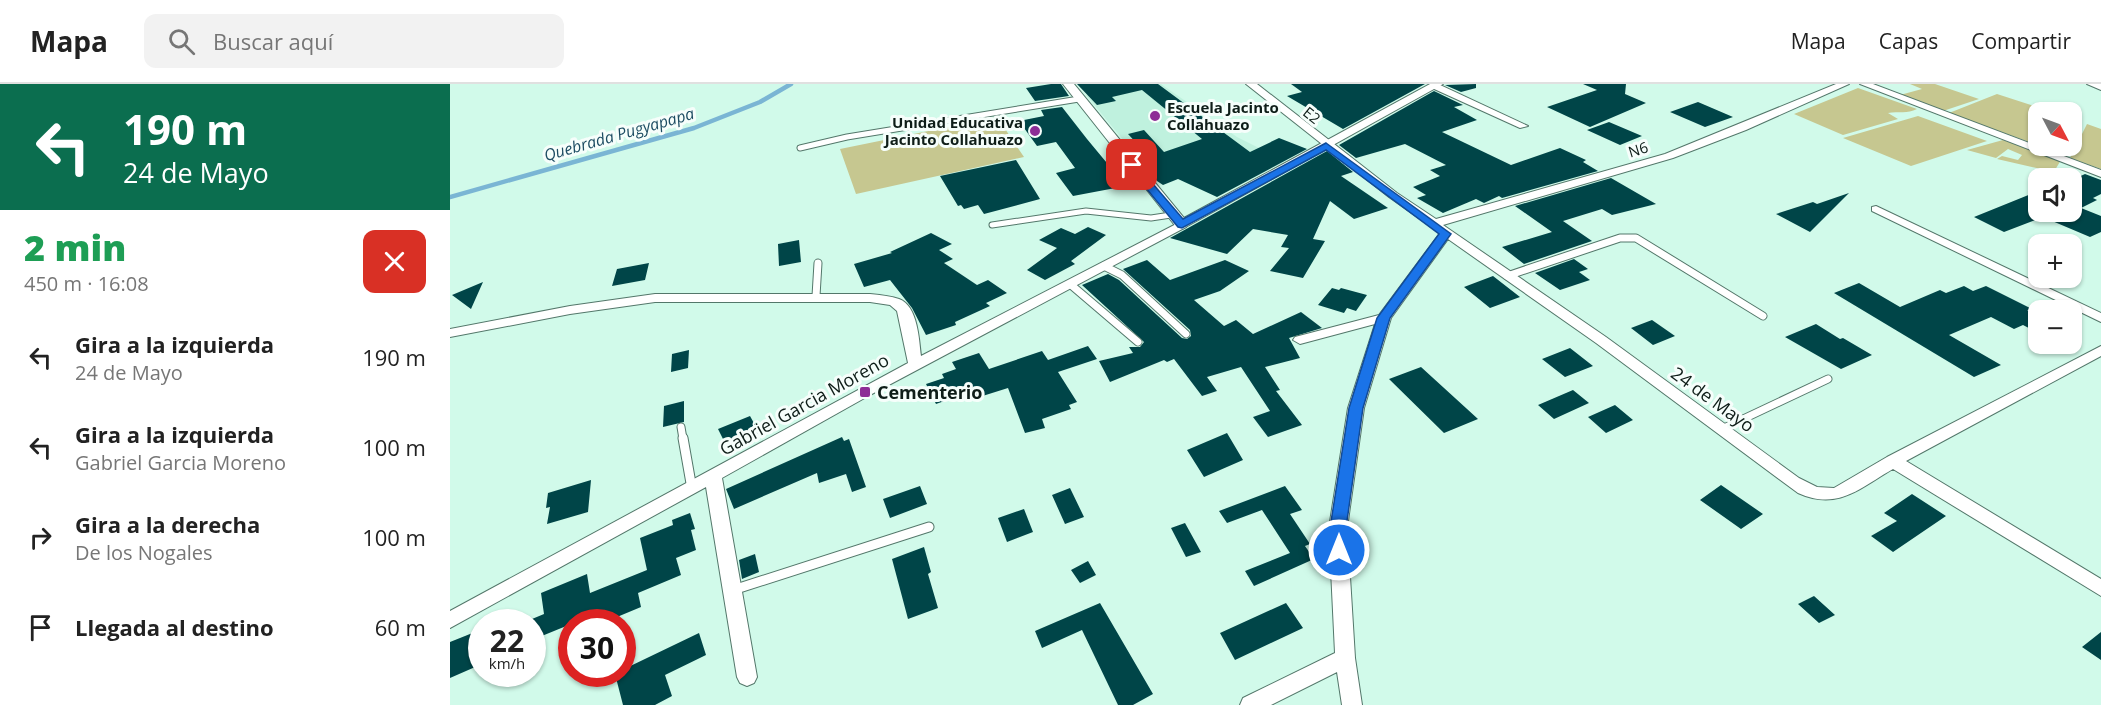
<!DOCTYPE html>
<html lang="es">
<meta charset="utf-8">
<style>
:root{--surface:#fff;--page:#f2f2f2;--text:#222;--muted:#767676;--line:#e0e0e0}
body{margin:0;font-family:"Open Sans",sans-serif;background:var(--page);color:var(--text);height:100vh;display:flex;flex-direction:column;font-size:22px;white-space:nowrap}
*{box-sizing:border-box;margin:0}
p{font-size:20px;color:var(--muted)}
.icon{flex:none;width:33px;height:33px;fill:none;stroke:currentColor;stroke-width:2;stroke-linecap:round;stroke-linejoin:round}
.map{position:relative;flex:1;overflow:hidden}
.side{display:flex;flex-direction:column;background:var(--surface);width:450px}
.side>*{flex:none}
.banner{background:#0b6e4f;color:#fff;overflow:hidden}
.needle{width:39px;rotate:131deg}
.tools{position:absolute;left:1578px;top:18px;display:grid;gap:12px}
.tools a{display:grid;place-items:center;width:54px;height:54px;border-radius:12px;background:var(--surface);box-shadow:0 2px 4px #0004;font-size:30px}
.speed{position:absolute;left:18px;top:525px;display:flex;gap:12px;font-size:30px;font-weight:700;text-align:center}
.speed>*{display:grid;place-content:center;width:78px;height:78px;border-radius:50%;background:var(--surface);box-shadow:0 2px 4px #0004;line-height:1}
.speed small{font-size:15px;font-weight:400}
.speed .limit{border:9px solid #d22;background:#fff;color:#111}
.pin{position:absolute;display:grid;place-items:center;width:51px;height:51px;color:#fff;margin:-26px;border-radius:12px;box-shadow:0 3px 9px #0006}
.me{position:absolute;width:66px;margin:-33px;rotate:0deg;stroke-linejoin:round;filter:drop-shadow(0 0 4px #0008)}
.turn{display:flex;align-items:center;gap:21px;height:126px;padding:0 24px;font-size:27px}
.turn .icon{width:78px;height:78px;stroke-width:2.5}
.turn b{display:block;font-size:42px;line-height:51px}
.round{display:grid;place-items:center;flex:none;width:63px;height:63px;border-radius:12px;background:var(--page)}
.summary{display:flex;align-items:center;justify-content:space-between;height:102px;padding:0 24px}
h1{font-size:36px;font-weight:800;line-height:45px;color:#1e9e55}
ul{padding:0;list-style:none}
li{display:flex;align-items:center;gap:18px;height:90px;padding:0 24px}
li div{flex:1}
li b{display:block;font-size:22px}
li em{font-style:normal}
header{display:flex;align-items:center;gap:36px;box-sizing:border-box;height:84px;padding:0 30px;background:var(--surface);border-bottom:2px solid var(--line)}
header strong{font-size:28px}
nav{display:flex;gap:33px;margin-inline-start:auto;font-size:21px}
.search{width:420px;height:54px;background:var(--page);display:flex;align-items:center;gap:15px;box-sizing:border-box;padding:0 21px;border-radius:12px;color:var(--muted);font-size:22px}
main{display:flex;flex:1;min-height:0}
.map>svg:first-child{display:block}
.built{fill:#bff1de}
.green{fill:#c6c790}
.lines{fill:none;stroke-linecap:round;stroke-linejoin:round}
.stream{stroke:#7ab5d4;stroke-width:4.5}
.building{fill:#004548}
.service-far2-casing{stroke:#53776a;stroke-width:7}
.service-far1-casing{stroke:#53776a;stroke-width:9}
.service-casing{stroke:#53776a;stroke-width:11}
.minor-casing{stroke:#53776a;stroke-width:2}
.tertiary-casing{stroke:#53776a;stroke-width:2}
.service-far2{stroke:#fff;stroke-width:5}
.service-far1{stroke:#fff;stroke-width:7}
.service{stroke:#fff;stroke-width:9}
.minor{fill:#fff;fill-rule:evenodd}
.tertiary{fill:#fff;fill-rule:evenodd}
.route{fill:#1a73e8;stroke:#114b97;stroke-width:1.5}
.poi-dot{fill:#8d2d96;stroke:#f6fefb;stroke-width:2}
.labels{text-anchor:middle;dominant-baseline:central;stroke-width:6;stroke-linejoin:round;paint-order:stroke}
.far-poi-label{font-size:15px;font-weight:bold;fill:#0e1d18;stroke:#f6fefb;text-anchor:start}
.far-street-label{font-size:15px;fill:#0e1d18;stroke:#f6fefb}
.far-water-label{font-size:16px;font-style:italic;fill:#1c4c62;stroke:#f6fefb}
.poi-label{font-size:18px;font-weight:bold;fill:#0e1d18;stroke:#f6fefb;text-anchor:start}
.street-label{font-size:18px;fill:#0e1d18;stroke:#f6fefb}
</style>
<header>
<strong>Mapa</strong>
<div class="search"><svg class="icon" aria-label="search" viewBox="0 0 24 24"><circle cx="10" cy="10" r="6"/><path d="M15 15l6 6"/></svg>Buscar aquí</div>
<nav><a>Mapa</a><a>Capas</a><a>Compartir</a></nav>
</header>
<main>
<section class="side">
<div class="banner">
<div class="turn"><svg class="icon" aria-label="left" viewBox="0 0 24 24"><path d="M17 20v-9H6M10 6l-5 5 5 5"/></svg><div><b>190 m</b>24 de Mayo</div></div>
</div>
<div class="summary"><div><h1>2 min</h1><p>450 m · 16:08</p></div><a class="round" style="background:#d93025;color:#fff"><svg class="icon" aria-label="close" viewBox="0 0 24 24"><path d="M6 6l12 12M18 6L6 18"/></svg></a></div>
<ul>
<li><svg class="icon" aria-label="left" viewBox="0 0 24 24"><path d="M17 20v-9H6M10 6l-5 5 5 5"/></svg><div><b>Gira a la izquierda</b><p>24 de Mayo</p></div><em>190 m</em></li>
<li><svg class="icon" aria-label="left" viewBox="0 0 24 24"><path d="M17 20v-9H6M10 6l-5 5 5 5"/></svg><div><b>Gira a la izquierda</b><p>Gabriel Garcia Moreno</p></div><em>100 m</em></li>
<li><svg class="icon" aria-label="right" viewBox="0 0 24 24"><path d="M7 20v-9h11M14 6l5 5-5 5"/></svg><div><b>Gira a la derecha</b><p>De los Nogales</p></div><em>100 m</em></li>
<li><svg class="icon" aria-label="arrive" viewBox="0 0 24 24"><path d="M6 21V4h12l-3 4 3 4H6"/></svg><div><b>Llegada al destino</b></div><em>60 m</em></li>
</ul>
</section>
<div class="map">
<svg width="1651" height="621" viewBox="0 0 1651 621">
<rect width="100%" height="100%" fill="#d1faea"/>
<!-- built -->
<path class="built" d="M 687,0 L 711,0 L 787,53 L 825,72 L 761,63 L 698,86 L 636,11 Z"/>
<!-- green -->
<path class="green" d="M 1460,0 L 1485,0 L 1529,15 L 1493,27 L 1450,11 L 1472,5 Z
M 1408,4 L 1467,25 C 1457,30 1449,27 1438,29 L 1448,35 L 1393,51 L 1344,30 Z
M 1547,10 L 1602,28 L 1588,28 L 1588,62 L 1616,62 L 1612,70 L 1499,29 Z
M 1468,32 L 1537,57 L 1461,82 L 1393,54 Z
M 547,33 L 574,73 L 406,110 L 390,65 Z
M 1637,40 L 1651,45 L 1651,85 L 1620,74 Z
M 1553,56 L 1611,76 L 1605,86 L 1600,87 L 1547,75 L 1552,72 L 1568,76 L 1572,71 L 1558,65 L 1546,74 L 1517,66 Z"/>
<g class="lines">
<!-- stream -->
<path class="stream" d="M 0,113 L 244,44 L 310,18 L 341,0"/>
</g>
<!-- building -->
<path class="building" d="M 601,0 L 611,0 L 619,12 L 585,17 L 576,4 Z
M 627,0 L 708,0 L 800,68 L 829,54 L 857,65 L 767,113 L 728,95 L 713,101 L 707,97 L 682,65 L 690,63 L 678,50 L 694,46 L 714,68 L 752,55 L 692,6 L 662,13 L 666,17 L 647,21 Z
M 841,0 L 975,0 L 893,45 L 837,12 L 852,8 Z
M 1026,0 L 1026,4 L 1011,8 L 995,1 Z
M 1133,0 L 1176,0 L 1175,10 L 1196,19 L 1140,43 L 1097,23 L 1147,6 Z
M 984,7 L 1013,21 L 1004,23 L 1027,36 L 992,48 L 1061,81 L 1110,64 L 1136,76 L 1133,78 L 1148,87 L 1052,114 L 1049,112 L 1034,119 L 1026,115 L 993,129 L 967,114 L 976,111 L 963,103 L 990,92 L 980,86 L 996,81 L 955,60 L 906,74 L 889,61 Z
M 1248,18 L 1283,33 L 1255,43 L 1220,28 Z
M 612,23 L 637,55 L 676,102 L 623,112 L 606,89 L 625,84 L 606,58 L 587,62 L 569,37 L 594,32 L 591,26 Z
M 1159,38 L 1192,52 L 1170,61 L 1137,46 Z
M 877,67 L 903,88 L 891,92 L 938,124 L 904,135 L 880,117 L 863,155 L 875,157 L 853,194 L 820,187 L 839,164 L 831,163 L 838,151 L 803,145 L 777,170 L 720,154 Z
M 566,76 L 590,115 L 534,130 L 528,121 L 514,125 L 511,121 L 508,122 L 490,92 Z
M 1635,90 L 1651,96 L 1651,110 L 1643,114 L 1647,116 L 1631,124 L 1651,132 L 1651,148 L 1640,153 L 1588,131 L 1588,135 L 1554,148 L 1524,133 L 1588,107 L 1588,128 L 1622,128 L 1622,96 Z
M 1161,94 L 1206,120 L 1162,131 L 1152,125 L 1113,137 L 1142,157 L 1074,180 L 1052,163 L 1102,148 L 1065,122 Z
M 1399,109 L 1360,148 L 1326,130 L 1363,118 L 1367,120 Z
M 638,143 L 656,151 L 621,177 L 625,180 L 595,196 L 577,186 L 607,164 L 589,156 L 611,144 L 625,150 Z
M 481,149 L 502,160 L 489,166 L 503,175 L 494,179 L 527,201 L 538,196 L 557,209 L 536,219 L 540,222 L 505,238 L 506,241 L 476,251 L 462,224 L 440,196 L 414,203 L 404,180 L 442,169 L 440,168 Z
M 349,156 L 351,178 L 329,182 L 328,160 Z
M 1124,175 L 1138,185 L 1129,188 L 1140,196 L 1110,206 L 1085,189 Z
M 697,176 L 720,196 L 775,176 L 799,187 L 770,207 L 744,216 L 774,242 L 786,236 L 803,250 L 851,228 L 872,244 L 839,254 L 850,274 L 815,283 L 830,306 L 826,307 L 852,341 L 818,353 L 803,333 L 820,327 L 791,283 L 757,293 L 767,307 L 752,312 L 724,275 L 717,278 L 714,276 L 660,298 L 649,277 L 683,269 L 679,263 L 690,263 L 694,258 L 632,201 L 658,190 L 669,196 L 732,254 L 737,255 L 741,252 L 740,246 L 673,185 Z
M 199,179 L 195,196 L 162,202 L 167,185 Z
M 1043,192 L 1070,213 L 1040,224 L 1014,203 Z
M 33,198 L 21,225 L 2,211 Z
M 1409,199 L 1450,223 L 1490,206 L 1496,209 L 1514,202 L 1523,207 L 1536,202 L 1584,226 L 1577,226 L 1588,232 L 1588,249 L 1573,241 L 1564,245 L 1541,233 L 1499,251 L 1551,281 L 1524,293 L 1384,209 Z
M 882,204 L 889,206 L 891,204 L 917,211 L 906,227 L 897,224 L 894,229 L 868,221 Z
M 1202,236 L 1225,252 L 1203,261 L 1181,244 Z
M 1366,240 L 1390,255 L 1393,254 L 1422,271 L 1391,285 L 1335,253 Z
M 638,262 L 647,275 L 608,288 L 627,318 L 619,321 L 621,325 L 592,335 L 595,344 L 575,349 L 558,304 L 523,315 L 520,308 L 486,320 L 476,300 L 494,294 L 492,290 L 506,285 L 502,278 L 529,269 L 539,285 L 592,267 L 598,276 Z
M 1120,264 L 1143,282 L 1115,293 L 1092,275 Z
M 239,266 L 238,284 L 221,288 L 222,270 Z
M 971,283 L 1028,335 L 994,349 L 939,295 Z
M 1123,306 L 1139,319 L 1104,335 L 1088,321 Z
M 234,317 L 234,338 L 213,343 L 214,322 Z
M 1165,321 L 1183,336 L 1156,349 L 1138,333 Z
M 300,332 L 310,350 L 277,363 L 268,345 Z
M 777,349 L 793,376 L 754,393 L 737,366 Z
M 392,353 L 394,357 L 399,355 L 416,403 L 402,408 L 396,390 L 369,399 L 367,389 L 284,425 L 276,405 Z
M 141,396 L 138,428 L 97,440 L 100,423 L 96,424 L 98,409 Z
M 1271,401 L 1313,430 L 1291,445 L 1250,416 Z
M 470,402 L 477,420 L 440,434 L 433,415 Z
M 835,402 L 852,426 L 840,430 L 860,460 L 855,462 L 864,475 L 804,502 L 795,487 L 840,469 L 812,426 L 777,439 L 769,427 Z
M 620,404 L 634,433 L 615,440 L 602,411 Z
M 1462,410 L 1496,432 L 1443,468 L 1421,452 L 1447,437 L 1434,429 Z
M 574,425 L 583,448 L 557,458 L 548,434 Z
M 240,429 L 245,445 L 241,446 L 246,466 L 226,474 L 231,491 L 188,509 L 191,523 L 155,538 L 153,527 L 82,556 L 82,535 L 94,530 L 91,509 L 137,490 L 140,509 L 197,486 L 190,454 L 223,441 L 222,436 Z
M 735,439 L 751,468 L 736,473 L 721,444 Z
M 474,463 L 481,488 L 478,490 L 488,524 L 458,535 L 442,475 Z
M 305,470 L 309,488 L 292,495 L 289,476 Z
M 638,477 L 646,491 L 630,499 L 621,486 Z
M 1364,512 L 1385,531 L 1369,539 L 1348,520 Z
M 650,519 L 703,610 L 683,621 L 668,621 L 632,546 L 592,564 L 585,547 Z
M 836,519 L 853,544 L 785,576 L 770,549 Z
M 30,546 L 32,580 L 0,594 L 0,558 Z
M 1651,548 L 1651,576 L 1632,563 Z
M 249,549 L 256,571 L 215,591 L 222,612 L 205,621 L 173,621 L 165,590 L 172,590 L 172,586 Z"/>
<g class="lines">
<!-- service-far2 casing -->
<g class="service-far2-casing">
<path id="service-far2" d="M 350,64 L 397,53 L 629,15
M 542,141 L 636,127 L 701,134 L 721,131"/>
</g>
<!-- service-far1 casing -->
<g class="service-far1-casing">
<path id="service-far1" d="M 654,182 L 672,191 L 736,250
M 1057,192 L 1170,154 L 1186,154 L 1313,232
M 620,200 L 688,258
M 366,212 L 368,179
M 231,343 L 233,355
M 1272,345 L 1378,295"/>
</g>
<!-- service casing -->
<g class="service-casing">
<path id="service" d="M 233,354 L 242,405
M 283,506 L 479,443"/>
</g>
<!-- minor casing -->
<g class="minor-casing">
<path id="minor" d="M 796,0 L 807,0 L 947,109 L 986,135 L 1215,70 L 1386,0 L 1399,0 L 1296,46 L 1223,74 L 993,141 L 1156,253 L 1349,394 L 1367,403 L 1384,404 L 1437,373 L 1651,262 L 1651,272 L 1456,377 L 1651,495 L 1651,512 L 1443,385 C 1410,404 1388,427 1348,409 L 1146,259 L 998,155 L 941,234 L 914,324 L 897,444 L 905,574 L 912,621 L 892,621 L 887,588 L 821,621 L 790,621 L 793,614 L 885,569 L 879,444 L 898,324 L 925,240 L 850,260 L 843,256 L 845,253 L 929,231 L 990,149 L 939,113 Z
M 982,0 L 988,0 L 1078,42 L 1070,44 L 982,4 Z
M 1410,0 L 1423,0 L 1651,86 L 1651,93 Z
M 1637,0 L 1651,0 L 1651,6 Z
M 1426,122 L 1651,229 L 1651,238 L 1422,127 L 1422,123 Z
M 732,137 L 736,139 L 736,143 L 420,311 L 272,394 L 307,593 L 304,599 L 297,602 L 290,599 L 287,593 L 256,403 L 0,544 L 0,527 L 458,279 L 447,227 L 440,221 L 420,218 L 205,218 L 120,230 L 0,253 L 0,245 L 120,222 L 205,210 L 420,210 C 430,211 440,212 449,215 C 468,222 469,256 471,272 Z"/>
</g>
<!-- tertiary casing -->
<g class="tertiary-casing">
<path id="tertiary" d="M 613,0 L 624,0 L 734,134 L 980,0 L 993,0 L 732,145 L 727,144 Z"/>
</g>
<!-- service-far2 -->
<use href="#service-far2" class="service-far2"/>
<!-- service-far1 -->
<use href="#service-far1" class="service-far1"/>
<!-- service -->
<use href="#service" class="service"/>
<!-- minor -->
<use href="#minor" class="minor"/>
<!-- tertiary -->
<use href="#tertiary" class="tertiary"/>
</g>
<!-- route -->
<path class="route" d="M 876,59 L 1001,150 L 940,234 L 913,324 L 896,444 L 897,466 L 889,472 L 881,466 L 880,444 L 899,324 L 927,234 L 989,150 L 876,66 L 732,144 L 728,143 L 677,81 L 685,79 L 733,135 Z"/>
<!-- markers -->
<g class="poi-dot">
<circle cx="705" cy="32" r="6"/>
<circle cx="585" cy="47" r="6"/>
<rect x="409" y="302" width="12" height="12" rx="3"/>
</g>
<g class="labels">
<!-- far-poi labels -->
<g class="far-poi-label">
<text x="717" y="23">Escuela Jacinto<tspan x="717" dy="17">Collahuazo</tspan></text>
<text x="573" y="38" text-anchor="end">Unidad Educativa<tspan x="573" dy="17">Jacinto Collahuazo</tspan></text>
</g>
<!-- far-street labels -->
<g class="far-street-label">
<text transform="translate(862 31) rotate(39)">E2</text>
<text transform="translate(1188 65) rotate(-17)">N6</text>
</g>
<!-- far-water labels -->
<g class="far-water-label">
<text transform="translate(169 50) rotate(-16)">Quebrada Pugyapapa</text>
</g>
<!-- poi labels -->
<g class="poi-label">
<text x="427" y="308">Cementerio</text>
</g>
<!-- street labels -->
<g class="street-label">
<text transform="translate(1263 315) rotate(36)">24 de Mayo</text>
<text transform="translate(354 320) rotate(-29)">Gabriel Garcia Moreno</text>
</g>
</g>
</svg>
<div class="tools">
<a><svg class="needle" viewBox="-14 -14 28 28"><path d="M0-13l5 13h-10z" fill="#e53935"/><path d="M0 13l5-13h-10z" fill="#767676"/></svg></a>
<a><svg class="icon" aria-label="sound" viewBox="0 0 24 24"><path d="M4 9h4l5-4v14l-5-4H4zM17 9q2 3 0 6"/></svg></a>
<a>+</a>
<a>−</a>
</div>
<div class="speed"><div>22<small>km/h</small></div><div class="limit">30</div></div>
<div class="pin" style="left:682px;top:81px;background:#d93025"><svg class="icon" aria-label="arrive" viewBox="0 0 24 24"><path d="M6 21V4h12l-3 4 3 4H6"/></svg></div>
<svg class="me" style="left:889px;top:466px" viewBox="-20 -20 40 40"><circle r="17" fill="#1a73e8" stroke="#fff" stroke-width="3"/><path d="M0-11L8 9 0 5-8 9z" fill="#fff"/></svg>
</div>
</main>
